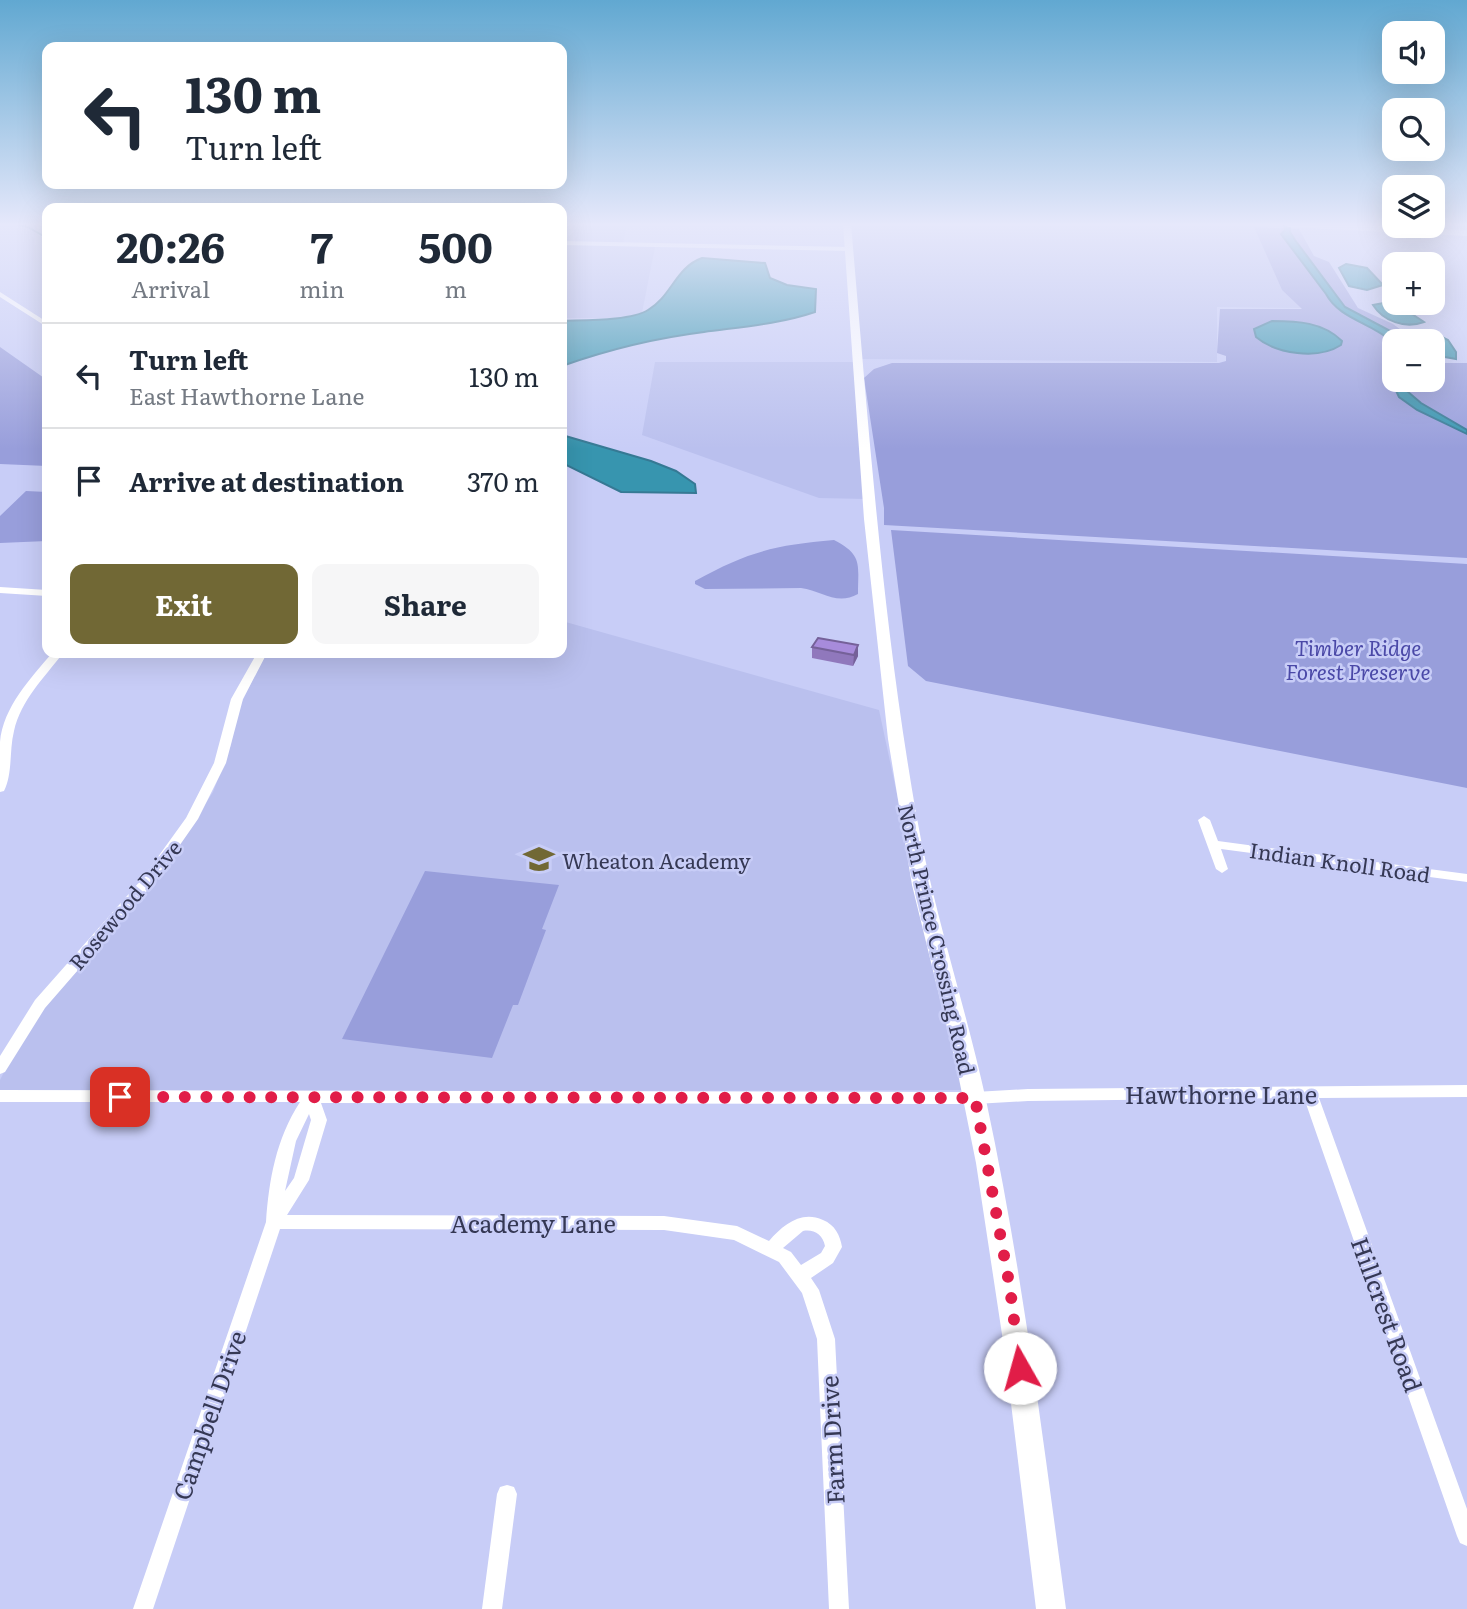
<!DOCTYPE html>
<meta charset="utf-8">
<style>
:root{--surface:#fff;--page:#f6f6f7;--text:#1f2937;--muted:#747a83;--line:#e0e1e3;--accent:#716835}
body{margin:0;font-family:Literata,serif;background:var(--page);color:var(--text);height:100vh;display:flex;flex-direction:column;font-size:26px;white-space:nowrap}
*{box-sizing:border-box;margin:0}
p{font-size:23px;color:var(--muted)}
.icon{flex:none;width:38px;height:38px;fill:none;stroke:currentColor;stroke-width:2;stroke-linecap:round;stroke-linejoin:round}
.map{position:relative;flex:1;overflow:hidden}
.side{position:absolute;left:42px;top:203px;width:525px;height:455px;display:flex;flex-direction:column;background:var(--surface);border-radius:14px;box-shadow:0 7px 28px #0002}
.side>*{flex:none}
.top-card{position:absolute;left:42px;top:42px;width:525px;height:147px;border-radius:14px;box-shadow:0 7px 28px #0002;background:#fff;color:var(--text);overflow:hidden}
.controls{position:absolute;left:1382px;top:21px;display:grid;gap:14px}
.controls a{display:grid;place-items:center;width:63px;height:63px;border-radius:14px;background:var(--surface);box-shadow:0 7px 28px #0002;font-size:35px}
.pin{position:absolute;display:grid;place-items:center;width:60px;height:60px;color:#fff;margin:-30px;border-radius:14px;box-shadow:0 4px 10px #0006}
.me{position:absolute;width:77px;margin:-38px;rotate:353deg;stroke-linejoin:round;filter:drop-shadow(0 0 5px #0008)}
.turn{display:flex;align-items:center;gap:24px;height:147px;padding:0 28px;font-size:32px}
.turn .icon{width:91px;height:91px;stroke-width:2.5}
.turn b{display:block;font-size:49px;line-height:60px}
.eta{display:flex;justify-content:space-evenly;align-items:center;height:119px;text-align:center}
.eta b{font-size:42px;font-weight:700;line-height:49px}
.button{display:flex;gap:14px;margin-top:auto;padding:14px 28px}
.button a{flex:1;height:80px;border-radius:14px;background:var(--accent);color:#fff;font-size:28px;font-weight:700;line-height:80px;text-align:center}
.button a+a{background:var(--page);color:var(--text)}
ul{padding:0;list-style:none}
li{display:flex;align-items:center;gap:21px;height:105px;padding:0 28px;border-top:2px solid var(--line)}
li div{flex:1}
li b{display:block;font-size:26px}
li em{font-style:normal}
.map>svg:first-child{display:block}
.built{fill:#bac0ee}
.green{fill:#989edb}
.water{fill:#3795af;stroke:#367994;stroke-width:2}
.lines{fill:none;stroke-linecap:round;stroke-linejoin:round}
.stream{stroke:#367994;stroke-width:2}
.street{fill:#fff;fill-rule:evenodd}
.secondary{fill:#fff;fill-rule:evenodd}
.primary{fill:#fff;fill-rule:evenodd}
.wall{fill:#9078bc}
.shaded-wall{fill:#756199}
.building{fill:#a78bdb;stroke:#756199;stroke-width:2}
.route{stroke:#e11d48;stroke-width:12;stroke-dasharray:0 21.6}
.labels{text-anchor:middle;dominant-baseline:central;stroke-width:5;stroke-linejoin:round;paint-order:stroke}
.park-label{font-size:21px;font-style:italic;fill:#4a48a7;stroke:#c8cdf7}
.poi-label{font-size:21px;fill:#353854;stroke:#c8cdf7;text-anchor:start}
.street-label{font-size:21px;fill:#353854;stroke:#c8cdf7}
.near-street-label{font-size:24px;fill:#353854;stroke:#c8cdf7}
</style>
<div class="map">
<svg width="1467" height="1609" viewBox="0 0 1467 1609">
<rect width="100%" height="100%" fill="#c8cdf7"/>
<!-- built -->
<path class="built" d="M 562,224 L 627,224 L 623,244 L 562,242 Z
M 849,224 L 1253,224 L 1282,290 L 1301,308 L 1217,307 L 1217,362 L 860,359 Z
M 562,244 L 655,247 L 641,318 L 562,318 Z
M 655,362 L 853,362 L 866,499 L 819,498 L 642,435 Z
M 562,621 L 879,710 L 914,874 L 965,1090 L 0,1092 L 0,1080 L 19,1042 L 57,989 L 180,843 L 213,792 L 231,745 L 236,714 L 266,653 L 562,653 Z"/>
<!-- green -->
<path class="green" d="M 1254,227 L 1299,229 L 1314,256 L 1329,262 L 1358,308 L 1393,324 L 1412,338 L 1414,341 L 1387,340 L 1392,362 L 1395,363 L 1395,380 L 1433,380 L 1433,363 L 1467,363 L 1467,558 L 884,525 L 884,508 L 864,378 L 874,369 L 892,363 L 1219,363 L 1226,361 L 1226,356 L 1217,353 L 1220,309 L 1302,309 L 1282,290 Z
M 0,347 L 47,380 L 47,466 L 0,464 Z
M 26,491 L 47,492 L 47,541 L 0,543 L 0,516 Z
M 891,530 L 1467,564 L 1467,788 L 926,681 L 908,666 Z
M 834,540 C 863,555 858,564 858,594 C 837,606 822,591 801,588 L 705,589 L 695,584 L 695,581 C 747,552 775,545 834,540 Z
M 425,871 L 559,885 L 542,929 L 546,930 L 518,1005 L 513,1005 L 492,1058 L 342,1039 Z"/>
<!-- water -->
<path class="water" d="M 1284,224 L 1290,224 L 1290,232 L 1295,240 L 1345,307 L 1396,334 L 1399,340 L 1395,341 L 1395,380 L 1404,380 L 1407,391 L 1421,403 L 1467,430 L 1467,434 L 1417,410 L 1399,397 L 1391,380 L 1393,371 L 1387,344 L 1389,339 C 1368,322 1339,318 1326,294 L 1281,234 L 1285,230 Z
M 702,258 L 765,263 L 770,278 L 787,285 L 816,289 L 815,312 C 780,324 740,327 704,332 C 656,338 607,350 562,366 L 562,321 C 583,320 631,321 648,310 C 671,297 676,267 702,258 Z
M 1346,264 L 1367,268 L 1383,285 L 1367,290 L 1349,286 L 1339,268 Z
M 1394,301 L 1408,306 L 1412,314 L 1424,322 C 1405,329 1383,321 1373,305 Z
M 1272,321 C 1297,321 1323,322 1342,341 L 1341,345 C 1318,360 1276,354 1256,337 L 1254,329 Z
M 1434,333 L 1448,340 L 1456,352 L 1456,359 L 1433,355 L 1433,341 L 1417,341 L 1415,338 L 1422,334 Z
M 562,435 L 651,461 L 676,471 L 695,484 L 696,493 L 621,492 L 562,463 Z"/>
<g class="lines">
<!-- stream -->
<path class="stream" d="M 16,224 L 28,227 L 47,238"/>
<!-- street -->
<path class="street" d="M 562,241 L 849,247 L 852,249 L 849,251 L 562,245 Z
M 0,292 L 47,322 L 47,327 L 0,297 Z
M 0,587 L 47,590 L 47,596 L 0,593 Z
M 52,653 L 63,653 C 44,678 21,700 14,731 C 9,750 13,773 4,791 L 0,792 C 0,775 0,758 0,742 C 3,707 31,678 52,653 Z
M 257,653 L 267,653 L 243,699 L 226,763 L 198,819 L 152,885 L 45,1008 L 5,1072 L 0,1074 L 0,1056 L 35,1000 L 142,879 L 186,818 L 214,763 L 231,699 Z
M 1204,816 L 1210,820 L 1218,841 L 1467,874 L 1467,882 L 1221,849 L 1228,869 L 1222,873 L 1216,869 L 1198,820 Z
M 1467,1085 L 1467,1097 L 1319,1098 L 1467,1509 L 1467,1546 L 1460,1543 L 1457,1536 L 1304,1098 L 1028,1101 L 975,1104 L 321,1103 L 327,1120 L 309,1180 L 287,1215 L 664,1216 L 737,1226 L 769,1241 C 783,1225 801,1210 823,1220 C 835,1225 840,1235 842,1247 L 833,1263 L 811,1278 L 819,1290 L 835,1339 L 849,1609 L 829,1609 L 817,1339 L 802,1293 L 779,1262 L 734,1240 L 664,1230 L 280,1229 L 153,1609 L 133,1609 L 266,1222 C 269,1180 276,1139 300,1102 L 0,1102 L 0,1090 L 975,1092 L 1028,1089 ZM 309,1114 L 311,1120 L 294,1178 L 285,1191 L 296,1141 ZM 803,1231 C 814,1229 823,1235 825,1246 L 821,1253 L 801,1265 L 791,1252 L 783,1248 Z
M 507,1485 L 514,1487 L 517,1494 L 502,1609 L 482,1609 L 497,1494 L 500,1487 Z"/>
<!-- secondary -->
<path class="secondary" d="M 843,224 L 851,224 C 868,421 882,618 916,813 C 933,910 965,1004 986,1100 C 1022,1268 1043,1439 1066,1609 L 1036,1609 L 1005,1354 L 976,1163 L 956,1064 L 912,885 L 888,739 L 864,519 Z"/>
<!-- primary -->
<path class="primary" d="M 1283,224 L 1340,224 L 1467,230 L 1467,236 L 1288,227 Z"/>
</g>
<!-- wall -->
<path class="wall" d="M 818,638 L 858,656 L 853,666 L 812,658 L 812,647 Z"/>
<!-- shaded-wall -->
<path class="shaded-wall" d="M 858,645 L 858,656 L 853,666 L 854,655 Z"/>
<!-- building -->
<path class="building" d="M 818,638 L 858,645 L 854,655 L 812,647 Z"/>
<!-- sky -->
<linearGradient id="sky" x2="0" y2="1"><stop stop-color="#61a8d1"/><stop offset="0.5" stop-color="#e6e8fb"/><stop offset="1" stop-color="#e6e8fb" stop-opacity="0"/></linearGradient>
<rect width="1467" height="449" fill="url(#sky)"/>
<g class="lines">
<!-- route -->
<path class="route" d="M 120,1097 L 975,1098 L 1010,1288 L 1020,1368"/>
</g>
<!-- icons -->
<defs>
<g id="school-bare" transform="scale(2.415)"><path d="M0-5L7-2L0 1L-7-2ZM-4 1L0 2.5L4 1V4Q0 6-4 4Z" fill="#716835" stroke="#c8cdf7" stroke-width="2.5" paint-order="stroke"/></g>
</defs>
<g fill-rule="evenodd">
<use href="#school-bare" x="539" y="859"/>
</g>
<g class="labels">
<!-- park labels -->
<g class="park-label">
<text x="1358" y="646">Timber Ridge<tspan x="1358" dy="24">Forest Preserve</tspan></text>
</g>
<!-- poi labels -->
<g class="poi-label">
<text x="562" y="859">Wheaton Academy</text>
</g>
<!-- street labels -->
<g class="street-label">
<text transform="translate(1340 861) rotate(8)">Indian Knoll Road</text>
<text transform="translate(124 904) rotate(-50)">Rosewood Drive</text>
<text transform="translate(938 939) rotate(77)">North Prince Crossing Road</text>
</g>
<!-- near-street labels -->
<g class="near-street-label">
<text x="1221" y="1093">Hawthorne Lane</text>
<text x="533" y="1222">Academy Lane</text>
<text transform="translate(1388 1314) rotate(70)">Hillcrest Road</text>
<text transform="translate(208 1415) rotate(-71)">Campbell Drive</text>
<text transform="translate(831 1440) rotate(-93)">Farm Drive</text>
</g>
</g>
</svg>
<div class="controls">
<a><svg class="icon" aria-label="sound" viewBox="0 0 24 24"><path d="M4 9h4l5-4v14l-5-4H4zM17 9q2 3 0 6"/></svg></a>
<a><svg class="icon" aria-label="search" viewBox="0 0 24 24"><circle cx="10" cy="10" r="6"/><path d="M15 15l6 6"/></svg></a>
<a><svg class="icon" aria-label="layers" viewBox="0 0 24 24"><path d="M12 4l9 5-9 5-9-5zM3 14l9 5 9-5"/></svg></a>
<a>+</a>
<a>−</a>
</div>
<div class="pin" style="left:120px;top:1097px;background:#d93025"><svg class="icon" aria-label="arrive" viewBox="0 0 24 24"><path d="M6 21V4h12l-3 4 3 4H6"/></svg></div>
<svg class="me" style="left:1020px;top:1368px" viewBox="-20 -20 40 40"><circle r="19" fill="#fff"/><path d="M0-13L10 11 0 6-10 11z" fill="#e11d48"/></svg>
<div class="top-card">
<div class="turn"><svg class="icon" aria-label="left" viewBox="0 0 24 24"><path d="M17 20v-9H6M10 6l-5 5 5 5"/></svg><div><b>130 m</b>Turn left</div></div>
</div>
<section class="side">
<div class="eta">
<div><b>20:26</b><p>Arrival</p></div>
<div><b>7</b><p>min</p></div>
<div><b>500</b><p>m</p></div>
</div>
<ul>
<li><svg class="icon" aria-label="left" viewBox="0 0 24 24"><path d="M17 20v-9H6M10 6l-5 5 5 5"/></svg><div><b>Turn left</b><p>East Hawthorne Lane</p></div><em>130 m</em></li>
<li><svg class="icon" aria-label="arrive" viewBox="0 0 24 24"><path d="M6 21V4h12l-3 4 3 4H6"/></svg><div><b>Arrive at destination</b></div><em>370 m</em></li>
</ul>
<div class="button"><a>Exit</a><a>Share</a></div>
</section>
</div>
